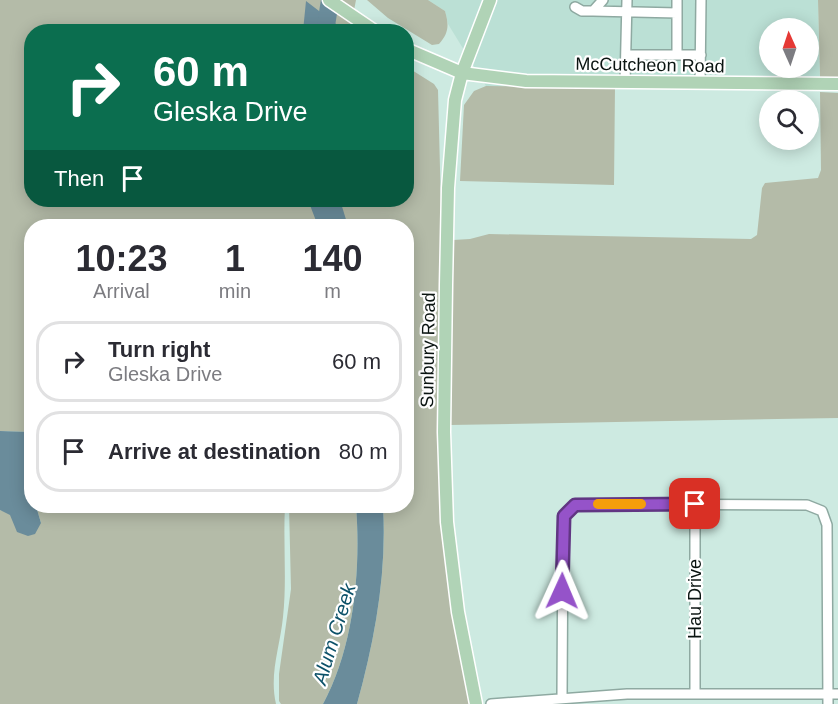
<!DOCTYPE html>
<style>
:root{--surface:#fff;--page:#f2f2f3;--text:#2b2b33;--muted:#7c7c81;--line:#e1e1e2}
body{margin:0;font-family:Helvetica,sans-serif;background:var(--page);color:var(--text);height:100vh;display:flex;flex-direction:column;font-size:22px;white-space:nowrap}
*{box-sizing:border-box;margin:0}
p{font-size:20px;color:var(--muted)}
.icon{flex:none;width:33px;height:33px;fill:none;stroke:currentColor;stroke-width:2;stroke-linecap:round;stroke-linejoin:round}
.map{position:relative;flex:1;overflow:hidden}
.details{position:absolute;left:24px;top:219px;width:390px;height:294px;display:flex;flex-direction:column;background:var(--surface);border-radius:24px;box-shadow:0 3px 15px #0003}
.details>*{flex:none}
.banner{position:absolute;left:24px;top:24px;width:390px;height:183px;border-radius:24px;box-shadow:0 3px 15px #0003;background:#0b6e4f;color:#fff;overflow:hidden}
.needle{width:39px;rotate:357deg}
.controls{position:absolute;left:759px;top:18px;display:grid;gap:12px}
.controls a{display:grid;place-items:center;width:60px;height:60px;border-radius:50%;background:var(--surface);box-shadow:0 3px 15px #0003;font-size:30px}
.pin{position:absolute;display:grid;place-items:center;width:51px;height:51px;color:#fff;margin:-26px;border-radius:12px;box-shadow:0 3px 9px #0006}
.me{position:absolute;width:66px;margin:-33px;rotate:1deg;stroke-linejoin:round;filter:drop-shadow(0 0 4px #0008)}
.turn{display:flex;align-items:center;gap:21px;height:126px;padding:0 30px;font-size:27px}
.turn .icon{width:78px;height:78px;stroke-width:2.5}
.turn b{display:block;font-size:42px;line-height:51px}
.then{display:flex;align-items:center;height:57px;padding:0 30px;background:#0003;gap:12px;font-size:22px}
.eta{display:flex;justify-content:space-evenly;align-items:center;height:102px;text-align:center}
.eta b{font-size:36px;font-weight:600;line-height:42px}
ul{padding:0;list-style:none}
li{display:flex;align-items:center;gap:18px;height:81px;margin:0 12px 9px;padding:0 18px;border:3px solid var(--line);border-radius:24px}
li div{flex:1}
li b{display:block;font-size:22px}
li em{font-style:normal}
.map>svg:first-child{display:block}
.built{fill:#bbe0d5;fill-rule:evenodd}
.green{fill:#b4bba8}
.water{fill:#6a8c9b}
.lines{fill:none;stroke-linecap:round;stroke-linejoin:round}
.river{stroke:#6a8c9b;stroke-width:18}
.minor-casing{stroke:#8ea9a1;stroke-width:12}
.major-casing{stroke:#fff;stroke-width:15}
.minor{stroke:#fff;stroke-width:9}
.major{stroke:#b0d3b6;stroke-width:12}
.route-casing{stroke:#613683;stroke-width:15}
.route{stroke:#9553c9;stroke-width:10}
.slow{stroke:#f59e0b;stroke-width:10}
.labels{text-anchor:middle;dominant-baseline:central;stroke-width:4.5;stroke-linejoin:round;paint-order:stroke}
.street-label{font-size:18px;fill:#0a1411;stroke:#fff}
.water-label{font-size:20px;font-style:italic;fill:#0c5169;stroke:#fff}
</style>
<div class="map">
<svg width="838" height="704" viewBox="0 0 838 704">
<rect width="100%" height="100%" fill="#cdeae1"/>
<!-- built -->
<path class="built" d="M 428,0 L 818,0 L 820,83 L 486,86 L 448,24 L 445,11 ZM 770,28 L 808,28 L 808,68 L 770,68 Z"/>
<!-- green -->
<path class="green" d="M 0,0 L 356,0 L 350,31 L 32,32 L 32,200 L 406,200 L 407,67 L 434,84 L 438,90 L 442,247 L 438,425 L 471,704 L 357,704 C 375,639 387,573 383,506 L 406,506 L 406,226 L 32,226 L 31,432 L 0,431 Z
M 367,0 L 428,0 L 445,11 C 449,25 449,33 439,44 L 432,45 L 388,18 Z
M 818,0 L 838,0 L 838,78 L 820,77 Z
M 486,86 L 615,87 L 614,185 L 460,181 L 464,105 L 474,91 Z
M 820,92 L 838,93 L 838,418 L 450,425 L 453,240 L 470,239 L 489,234 L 751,239 L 757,235 L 762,188 L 765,183 L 818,178 L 821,170 Z
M 36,506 L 285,506 C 283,543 287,580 283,617 C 280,647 269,674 276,704 L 0,704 L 0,510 L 41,523 Z
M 289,506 L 356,506 C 361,570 354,647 323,704 L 281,704 L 279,701 L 279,674 L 291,589 Z"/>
<!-- water -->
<path class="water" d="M 306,1 L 336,24 L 335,31 L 303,31 Z
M 308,200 L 340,200 L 348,226 L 318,226 Z
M 0,431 L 31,432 L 32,506 L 36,506 L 41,523 L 35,534 L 28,536 L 17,532 L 10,515 L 0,510 Z
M 356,506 L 383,506 C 387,573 375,639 357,704 L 323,704 C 354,647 361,570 356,506 Z"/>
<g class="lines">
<!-- river -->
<path class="river" d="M 325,32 L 330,0"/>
<!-- minor casing -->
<g class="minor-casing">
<path id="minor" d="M 575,7 L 582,11 L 593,11 L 603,0
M 593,11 L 677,13
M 626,55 L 677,55 L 677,0
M 677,55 L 701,55
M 625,83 L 627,0
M 700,84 L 701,0
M 695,694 L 695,504
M 562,697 L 563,520 L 568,510 L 583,504 L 807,505 L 822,511 L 827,525 L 828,704
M 491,704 L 627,694 L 838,694"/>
</g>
<!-- major casing -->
<g class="major-casing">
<path id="major" d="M 329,0 L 376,32
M 406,49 L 462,73 L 526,81 L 838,84
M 476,704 L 458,612 L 447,522 L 444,432 L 446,285 L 448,188 L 455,100 L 462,73 L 490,0"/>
</g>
<!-- minor -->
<use href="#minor" class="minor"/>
<!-- major -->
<use href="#major" class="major"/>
</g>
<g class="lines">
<!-- route casing -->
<g class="route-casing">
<path id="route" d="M 562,591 L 564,516 L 575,505 L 695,504"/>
</g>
<!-- route -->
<use href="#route" class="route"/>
<!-- slow -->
<path class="slow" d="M 598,504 L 641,504"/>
</g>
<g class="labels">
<!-- street labels -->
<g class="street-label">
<text transform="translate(650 65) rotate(1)">McCutcheon Road</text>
<text transform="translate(428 350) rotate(-89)">Sunbury Road</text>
<text transform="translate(695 599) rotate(-90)">Hau Drive</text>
</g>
<!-- water labels -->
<g class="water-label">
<text transform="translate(334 634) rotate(-73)">Alum Creek</text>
</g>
</g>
</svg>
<div class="controls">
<a><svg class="needle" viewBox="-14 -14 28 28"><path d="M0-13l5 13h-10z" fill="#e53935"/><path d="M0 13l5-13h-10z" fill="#7c7c81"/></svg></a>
<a><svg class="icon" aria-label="search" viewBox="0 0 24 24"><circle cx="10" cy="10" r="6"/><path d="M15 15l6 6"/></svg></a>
</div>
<div class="pin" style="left:695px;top:504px;background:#d93025"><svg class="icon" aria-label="arrive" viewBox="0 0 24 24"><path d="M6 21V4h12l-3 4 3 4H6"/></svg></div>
<svg class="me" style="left:562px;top:591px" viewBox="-20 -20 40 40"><path d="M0-17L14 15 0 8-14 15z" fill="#9553c9" stroke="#fff" stroke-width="4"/></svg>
<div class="banner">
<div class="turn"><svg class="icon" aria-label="right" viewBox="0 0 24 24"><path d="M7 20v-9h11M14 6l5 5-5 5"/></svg><div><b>60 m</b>Gleska Drive</div></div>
<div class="then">Then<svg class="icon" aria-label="arrive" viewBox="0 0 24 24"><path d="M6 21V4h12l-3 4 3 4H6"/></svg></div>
</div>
<section class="details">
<div class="eta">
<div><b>10:23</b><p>Arrival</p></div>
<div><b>1</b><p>min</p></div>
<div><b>140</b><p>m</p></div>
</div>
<ul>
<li><svg class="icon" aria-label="right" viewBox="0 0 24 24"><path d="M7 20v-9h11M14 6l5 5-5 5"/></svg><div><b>Turn right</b><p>Gleska Drive</p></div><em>60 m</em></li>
<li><svg class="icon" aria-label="arrive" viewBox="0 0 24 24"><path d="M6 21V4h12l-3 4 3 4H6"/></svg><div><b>Arrive at destination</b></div><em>80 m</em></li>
</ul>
</section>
</div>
